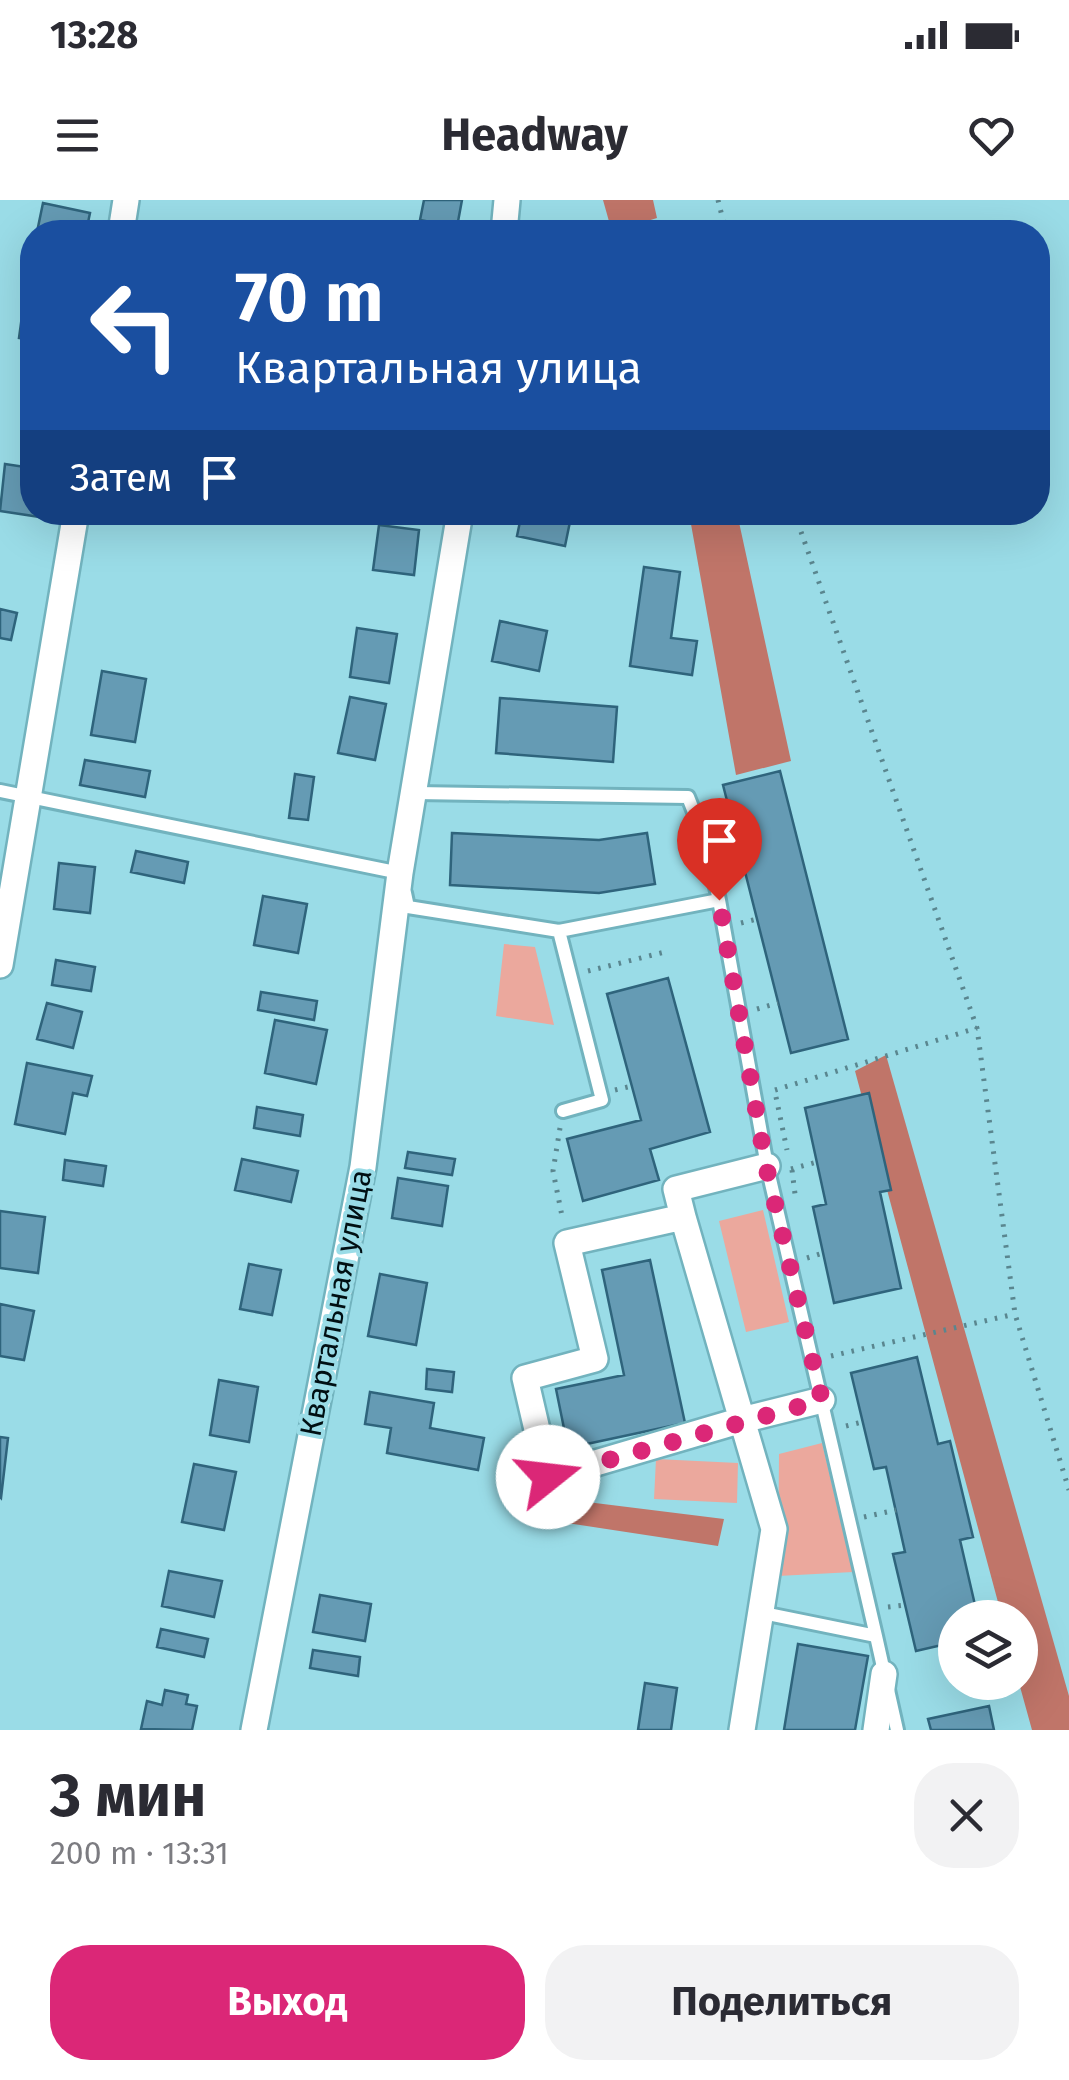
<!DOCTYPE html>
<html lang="ru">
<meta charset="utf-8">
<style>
:root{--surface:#fff;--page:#f2f2f3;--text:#2b2b33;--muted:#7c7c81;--accent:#db2777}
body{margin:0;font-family:"Fira Sans",sans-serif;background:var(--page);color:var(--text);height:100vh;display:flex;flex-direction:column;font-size:38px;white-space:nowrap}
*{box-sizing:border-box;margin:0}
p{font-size:32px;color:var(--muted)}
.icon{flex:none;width:55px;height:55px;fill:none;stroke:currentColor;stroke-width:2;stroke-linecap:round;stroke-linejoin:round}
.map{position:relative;height:1530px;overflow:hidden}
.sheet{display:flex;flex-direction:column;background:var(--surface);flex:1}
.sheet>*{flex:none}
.guide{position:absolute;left:20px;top:20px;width:1030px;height:305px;border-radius:40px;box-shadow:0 10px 40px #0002;background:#1a4fa0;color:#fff;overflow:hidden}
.controls{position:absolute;left:938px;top:1400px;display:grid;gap:20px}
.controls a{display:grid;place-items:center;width:100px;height:100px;border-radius:50%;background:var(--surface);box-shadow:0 10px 40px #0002;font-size:50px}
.pin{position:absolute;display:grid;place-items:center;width:85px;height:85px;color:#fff;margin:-102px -42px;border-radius:50% 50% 50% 0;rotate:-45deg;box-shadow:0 0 10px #0007}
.pin .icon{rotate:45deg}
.me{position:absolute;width:110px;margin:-55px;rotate:74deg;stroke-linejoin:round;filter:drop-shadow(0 0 8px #0008)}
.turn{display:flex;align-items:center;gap:35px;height:210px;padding:0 50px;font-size:45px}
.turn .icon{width:130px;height:130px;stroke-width:2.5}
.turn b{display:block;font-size:70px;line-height:85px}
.then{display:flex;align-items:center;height:95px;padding:0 50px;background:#0003;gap:20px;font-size:38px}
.round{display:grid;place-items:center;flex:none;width:105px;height:105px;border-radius:40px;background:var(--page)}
.head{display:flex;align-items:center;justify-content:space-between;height:170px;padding:0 50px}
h1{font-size:60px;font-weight:700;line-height:75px}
.cta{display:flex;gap:20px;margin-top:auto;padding:20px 50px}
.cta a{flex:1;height:115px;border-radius:40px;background:var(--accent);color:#fff;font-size:40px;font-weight:700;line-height:115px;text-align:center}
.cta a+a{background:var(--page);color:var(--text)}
.status{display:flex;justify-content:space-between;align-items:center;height:70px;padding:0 50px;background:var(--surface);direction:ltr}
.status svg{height:28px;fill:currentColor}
header{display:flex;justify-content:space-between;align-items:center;height:130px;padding:0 50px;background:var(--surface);font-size:45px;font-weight:700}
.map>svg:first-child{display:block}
.green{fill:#eba89d}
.forest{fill:#c07569}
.building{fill:#659bb4;stroke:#2f647c;stroke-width:2.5}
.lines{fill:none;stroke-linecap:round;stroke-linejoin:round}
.lane-casing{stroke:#72b3be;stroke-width:18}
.street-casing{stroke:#72b3be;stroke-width:30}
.path{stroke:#5a868f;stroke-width:5;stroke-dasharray:2.5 8;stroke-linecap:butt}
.lane{stroke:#fff;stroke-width:12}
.street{stroke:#fff;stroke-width:25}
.route{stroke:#db2777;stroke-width:18;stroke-dasharray:0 32.4}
.labels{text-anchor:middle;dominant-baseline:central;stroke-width:8;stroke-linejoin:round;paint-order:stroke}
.street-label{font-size:30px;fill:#000f13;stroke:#9adce7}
</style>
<div class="status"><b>13:28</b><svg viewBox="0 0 49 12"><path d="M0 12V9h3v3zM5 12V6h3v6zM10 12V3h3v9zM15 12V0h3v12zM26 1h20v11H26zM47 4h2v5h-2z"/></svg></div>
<header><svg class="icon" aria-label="menu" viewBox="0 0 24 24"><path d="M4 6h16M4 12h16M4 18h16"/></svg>Headway<svg class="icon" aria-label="heart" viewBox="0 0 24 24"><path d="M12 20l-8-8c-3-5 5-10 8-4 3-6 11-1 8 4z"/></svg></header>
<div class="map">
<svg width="1069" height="1530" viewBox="0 0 1069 1530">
<rect width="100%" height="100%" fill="#9adce7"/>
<!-- green -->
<path class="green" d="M 504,744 L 535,747 L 554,825 L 496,816 Z
M 763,1010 L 789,1122 L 746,1132 L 719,1021 Z
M 822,1243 L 853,1372 L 778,1376 L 779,1254 Z
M 656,1259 L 738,1263 L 737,1303 L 654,1299 Z"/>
<!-- forest -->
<path class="forest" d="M 603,0 L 653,0 L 657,18 L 612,32 Z
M 689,313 L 737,313 L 791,561 L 736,575 Z
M 886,855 L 1069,1496 L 1069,1530 L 1032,1530 L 1019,1483 L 1020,1418 L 1002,1417 L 855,871 Z
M 571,1300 L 724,1319 L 718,1346 L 567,1323 Z"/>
<!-- building -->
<path class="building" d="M 424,0 L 462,0 L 457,27 L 420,20 Z
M 43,3 L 90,13 L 86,32 L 37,32 Z
M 25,94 L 32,95 L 32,140 L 19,138 Z
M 5,264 L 32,268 L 32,312 L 41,312 L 40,317 L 0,311 Z
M 522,312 L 572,312 L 565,346 L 517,336 Z
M 379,325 L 419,330 L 414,375 L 373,370 Z
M 644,367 L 680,372 L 671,438 L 697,441 L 692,475 L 630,466 Z
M 0,409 L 17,413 L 11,440 L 0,438 Z
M 500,421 L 547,431 L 539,471 L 492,461 Z
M 357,428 L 397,434 L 389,483 L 350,477 Z
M 102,471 L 146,479 L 135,542 L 91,535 Z
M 350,497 L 386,504 L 375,560 L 338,553 Z
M 500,498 L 617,507 L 613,562 L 496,553 Z
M 85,560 L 150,571 L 145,597 L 80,585 Z
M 780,571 L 848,839 L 791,853 L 723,585 Z
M 295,574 L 314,577 L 308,620 L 289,618 Z
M 452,633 L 599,640 L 647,633 L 655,684 L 599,693 L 450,685 Z
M 136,651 L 188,662 L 184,683 L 131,672 Z
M 59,663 L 95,667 L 90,713 L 54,709 Z
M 263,696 L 307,704 L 298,753 L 254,745 Z
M 56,760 L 95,767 L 91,791 L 52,785 Z
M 668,778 L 710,932 L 650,949 L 659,980 L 583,1001 L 567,939 L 641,920 L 607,794 Z
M 261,792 L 317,801 L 314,820 L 258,810 Z
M 47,803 L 82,812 L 73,848 L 37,839 Z
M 275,820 L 327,830 L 316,884 L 265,873 Z
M 27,863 L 92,876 L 87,896 L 73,893 L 65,934 L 15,924 Z
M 869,893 L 891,990 L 880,992 L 901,1088 L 834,1103 L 813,1007 L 826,1004 L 805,908 Z
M 257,907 L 303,915 L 300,936 L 254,928 Z
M 408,952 L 455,959 L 452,975 L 405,968 Z
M 242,959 L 298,971 L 291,1002 L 235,990 Z
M 65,960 L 106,966 L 103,986 L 63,980 Z
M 398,978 L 448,986 L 442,1026 L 392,1018 Z
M 0,1011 L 45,1017 L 38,1073 L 0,1068 Z
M 650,1060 L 685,1223 L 568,1248 L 556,1189 L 624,1175 L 602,1070 Z
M 249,1064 L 281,1070 L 272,1115 L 240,1109 Z
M 380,1074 L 427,1083 L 416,1145 L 368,1136 Z
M 0,1104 L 34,1111 L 24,1160 L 0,1156 Z
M 917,1157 L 938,1244 L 950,1241 L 973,1337 L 960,1340 L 978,1418 L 955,1418 L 955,1442 L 916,1451 L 893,1354 L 905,1352 L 886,1267 L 874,1269 L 851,1173 Z
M 427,1169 L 454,1172 L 452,1192 L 426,1189 Z
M 219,1180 L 258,1187 L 249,1242 L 210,1235 Z
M 370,1192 L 434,1203 L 430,1228 L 484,1238 L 478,1270 L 387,1253 L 391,1228 L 365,1224 Z
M 0,1237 L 8,1238 L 1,1298 L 0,1297 Z
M 194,1264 L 236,1272 L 224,1330 L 182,1322 Z
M 169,1371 L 222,1381 L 214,1417 L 162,1406 Z
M 320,1395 L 371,1404 L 365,1441 L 313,1432 Z
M 161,1429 L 208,1439 L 204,1457 L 157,1447 Z
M 798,1444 L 868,1456 L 855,1530 L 784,1530 Z
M 313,1450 L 360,1457 L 358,1476 L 310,1468 Z
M 645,1483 L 677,1488 L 671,1530 L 638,1530 Z
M 165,1490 L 188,1495 L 186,1504 L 197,1506 L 192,1530 L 141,1529 L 147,1501 L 162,1505 Z
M 989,1506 L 994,1530 L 931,1530 L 928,1519 Z"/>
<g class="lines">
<!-- lane casing -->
<g class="lane-casing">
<path id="lane" d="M 0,591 L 400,673
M 416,593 L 688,597 L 705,640 L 719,700
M 405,693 L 408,707 L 559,731 L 719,700 L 767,966 L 876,1436 L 763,1413
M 559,731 L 602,900 L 563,911
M 876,1436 L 897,1530"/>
</g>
<!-- street casing -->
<g class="street-casing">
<path id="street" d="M 121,32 L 126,0
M 504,32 L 507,0
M 0,765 L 76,312
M 683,1017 L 742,1220 L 548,1277 L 525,1178 L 595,1159 L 567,1043 L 683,1017 L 676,989 L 767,966
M 254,1530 L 363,967 L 400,673 L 460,312
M 742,1530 L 774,1329 L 742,1220 L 822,1200
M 876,1530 L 884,1474"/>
</g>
<!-- path -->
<path class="path" d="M 718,0 L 726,32
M 794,312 L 977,828 L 1015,1114 L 1069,1290
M 741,723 L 757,719
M 588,771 L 669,751
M 757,809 L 778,803
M 615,890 L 632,886
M 775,890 L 977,828
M 776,897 L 787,950
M 560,928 L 553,971 L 563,1021
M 791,969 L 817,962
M 792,970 L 795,994
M 807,1058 L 823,1053
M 831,1156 L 1015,1114
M 846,1226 L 862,1222
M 864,1317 L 896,1310
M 888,1407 L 905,1405"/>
<!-- lane -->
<use href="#lane" class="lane"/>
<!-- street -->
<use href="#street" class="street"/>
</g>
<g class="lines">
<!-- route -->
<path class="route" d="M 548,1277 L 822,1200 L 766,966 L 719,700"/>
</g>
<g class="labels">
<!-- street labels -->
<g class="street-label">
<text transform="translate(336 1103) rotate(-79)">Квартальная улица</text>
</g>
</g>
</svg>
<div class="controls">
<a><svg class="icon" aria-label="layers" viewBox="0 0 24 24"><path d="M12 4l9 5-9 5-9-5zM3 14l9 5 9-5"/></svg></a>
</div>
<div class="pin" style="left:719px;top:700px;background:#d93025"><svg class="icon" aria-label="arrive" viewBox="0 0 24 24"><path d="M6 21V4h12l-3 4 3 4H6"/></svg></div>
<svg class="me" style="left:548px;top:1277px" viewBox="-20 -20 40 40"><circle r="19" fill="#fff"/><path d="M0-13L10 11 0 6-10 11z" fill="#db2777"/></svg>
<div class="guide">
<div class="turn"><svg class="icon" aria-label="left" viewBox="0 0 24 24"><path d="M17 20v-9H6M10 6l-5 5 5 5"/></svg><div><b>70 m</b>Квартальная улица</div></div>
<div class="then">Затем<svg class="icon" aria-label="arrive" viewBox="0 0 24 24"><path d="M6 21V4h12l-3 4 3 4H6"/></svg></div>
</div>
</div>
<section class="sheet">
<div class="head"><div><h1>3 мин</h1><p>200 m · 13:31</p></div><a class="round"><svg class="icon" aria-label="close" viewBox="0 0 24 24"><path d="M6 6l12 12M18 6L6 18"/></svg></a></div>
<div class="cta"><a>Выход</a><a>Поделиться</a></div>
</section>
